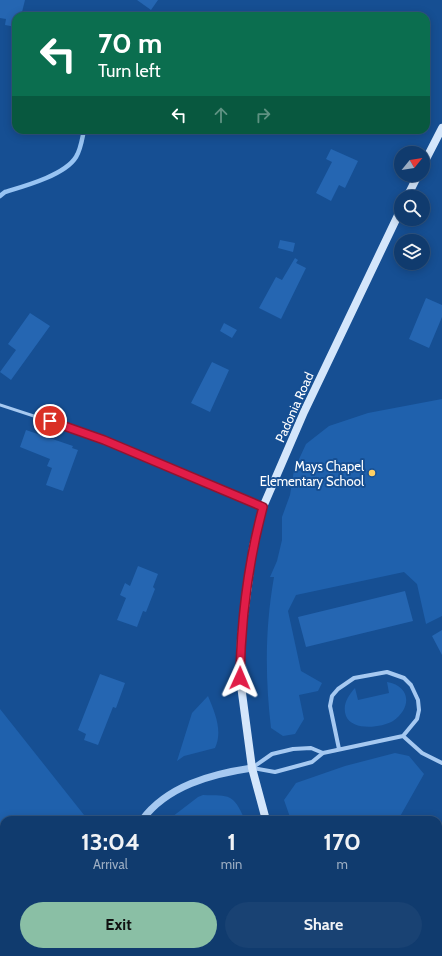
<!DOCTYPE html>
<style>
:root{--surface:#103b6e;--page:#194273;--text:#f1f3f6;--muted:#9cadc2;--line:#305581;--accent:#8abfa5}
body{margin:0;font-family:Cabin,sans-serif;background:var(--page);color:var(--text);height:100vh;display:flex;flex-direction:column;font-size:15px;white-space:nowrap}
*{box-sizing:border-box;margin:0}
p{font-size:13px;color:var(--muted)}
.icon{flex:none;width:22px;height:22px;fill:none;stroke:currentColor;stroke-width:2;stroke-linecap:round;stroke-linejoin:round}
.map{position:relative;flex:1;overflow:hidden}
.sheet{position:absolute;left:0px;top:816px;width:442px;height:140px;display:flex;flex-direction:column;background:var(--surface);border-radius:12px 12px 0 0;box-shadow:0 2px 10px #0003,0 0 0 1px var(--line)}
.sheet>*{flex:none}
.guide{position:absolute;left:12px;top:12px;width:418px;height:122px;border-radius:12px;box-shadow:0 2px 10px #0003,0 0 0 1px var(--line);background:#0b6e4f;color:#fff;overflow:hidden}
.needle{width:26px;rotate:60deg}
.controls{position:absolute;left:394px;top:146px;display:grid;gap:8px}
.controls a{display:grid;place-items:center;width:36px;height:36px;border-radius:50%;background:var(--surface);box-shadow:0 2px 10px #0003,0 0 0 1px var(--line);font-size:20px}
.pin{position:absolute;display:grid;place-items:center;width:34px;height:34px;color:#fff;margin:-17px;border:2px solid #fff;border-radius:50%;box-shadow:0 1px 4px #0007}
.me{position:absolute;width:44px;margin:-22px;rotate:1deg;stroke-linejoin:round;filter:drop-shadow(0 0 3px #0008)}
.turn{display:flex;align-items:center;gap:14px;height:84px;padding:0 20px;font-size:18px}
.turn .icon{width:52px;height:52px;stroke-width:2.5}
.turn b{display:block;font-size:28px;line-height:34px}
.lanes{display:flex;align-items:center;height:38px;padding:0 20px;background:#0003;justify-content:center;gap:20px;direction:ltr}
.lanes .off{opacity:.35}
.eta{display:flex;justify-content:space-evenly;align-items:center;height:68px;text-align:center}
.eta b{font-size:24px;font-weight:700;line-height:28px}
.cta{display:flex;gap:8px;margin-top:auto;padding:8px 20px}
.cta a{flex:1;height:46px;border-radius:24px;background:var(--accent);color:#111;font-size:16px;font-weight:700;line-height:46px;text-align:center}
.cta a+a{background:var(--page);color:var(--text)}
.map>svg:first-child{display:block}
.green{fill:#1f61ad}
.lines{fill:none;stroke-linecap:round;stroke-linejoin:round}
.stream{stroke:#98c4f3;stroke-width:4.5}
.building{fill:#2566b2}
.service{stroke:#a6c9f1;stroke-width:3}
.minor{stroke:#a6c9f1;stroke-width:4}
.tertiary{stroke:#a6c9f1;stroke-width:7}
.secondary{stroke:#d4e6fb;stroke-width:8}
.route-casing{stroke:#92132f;stroke-width:10}
.route{stroke:#e11d48;stroke-width:7}
.poi-dot{fill:#ffd065;stroke:#164f93;stroke-width:1.5}
.labels{text-anchor:middle;dominant-baseline:central;stroke-width:4;stroke-linejoin:round;paint-order:stroke}
.street-label{font-size:13px;fill:#fff;stroke:#164f93}
.poi-label{font-size:13px;fill:#fff;stroke:#164f93;text-anchor:end}
</style>
<div class="map">
<svg width="442" height="956" viewBox="0 0 442 956">
<rect width="100%" height="100%" fill="#164f93"/>
<!-- green -->
<path class="green" d="M 442,399 L 442,616 L 426,624 L 417,584 L 404,572 L 296,595 L 288,611 L 301,671 L 322,683 L 318,691 L 299,695 L 304,719 L 295,734 L 283,736 L 271,728 C 265,677 265,628 274,577 L 270,577 L 277,561 L 282,540 L 282,517 L 290,495 L 294,470 L 306,444 L 329,426 L 368,413 Z
M 387,682 C 411,686 412,708 393,721 C 381,728 352,731 346,716 C 342,705 348,696 355,688 L 358,700 L 389,693 Z
M 208,696 C 215,713 223,731 215,748 L 184,756 L 177,761 L 192,713 Z
M 0,709 L 88,820 L 4,820 L 4,952 L 89,952 L 88,956 L 0,956 Z
M 395,753 L 409,756 L 424,774 L 398,820 L 291,820 L 284,800 L 296,783 L 345,766 Z
M 203,795 C 230,796 233,793 245,820 L 168,820 L 198,797 Z
M 438,951 L 441,956 L 379,956 L 375,952 Z"/>
<g class="lines">
<!-- stream -->
<path class="stream" d="M 0,196 L 5,192 C 25,186 65,175 76,157 C 81,149 82,139 84,130"/>
</g>
<!-- building -->
<path class="building" d="M 0,0 L 25,0 L 21,16 L 16,16 L 16,27 L 5,25 L 6,19 L 0,18 Z
M 137,0 L 158,0 L 151,10 Z
M 331,149 L 358,161 L 345,188 L 339,185 L 331,201 L 316,193 L 332,162 L 326,159 Z
M 280,240 L 295,243 L 293,252 L 278,248 Z
M 295,258 L 298,260 L 296,263 L 306,268 L 281,319 L 259,308 L 276,277 L 282,280 Z
M 426,298 L 442,305 L 442,317 L 429,348 L 409,339 Z
M 30,313 L 50,326 L 11,380 L 0,372 L 16,350 L 8,344 Z
M 224,323 L 237,330 L 232,338 L 220,331 Z
M 212,362 L 229,370 L 210,412 L 191,403 Z
M 26,430 L 73,446 L 72,448 L 78,450 L 63,491 L 46,485 L 52,468 L 47,466 L 50,459 L 20,447 Z
M 138,566 L 158,574 L 153,587 L 155,589 L 146,612 L 143,611 L 137,627 L 117,620 L 126,598 L 120,595 L 125,583 L 130,586 Z
M 405,591 L 413,621 L 306,647 L 298,617 Z
M 442,630 L 442,655 L 432,636 Z
M 100,674 L 125,683 L 116,708 L 113,707 L 98,745 L 84,740 L 86,734 L 78,730 Z
M 442,830 L 442,895 L 438,900 L 438,834 Z"/>
<g class="lines">
<!-- service -->
<path class="service" d="M 0,405 L 104,439 L 262,506"/>
<!-- minor -->
<path class="minor" d="M 403,736 L 422,753 L 442,763
M 252,768 L 272,754 L 293,749 L 311,748 L 323,753
M 253,768 L 275,772 L 312,762 L 323,753 L 403,736 L 417,719 L 419,710 L 418,700 L 411,685 L 404,678 L 387,672 L 354,678 L 338,689 L 332,696 L 330,706 L 339,749"/>
<!-- tertiary -->
<path class="tertiary" d="M 142,820 C 167,786 211,774 252,768
M 95,956 L 95,952"/>
<!-- secondary -->
<path class="secondary" d="M 423,165 L 442,128
M 407,197 L 418,175
M 266,820 L 252,768 L 240,678 L 241,638 L 253,547 L 263,507 L 304,412 L 401,209
M 334,952 L 337,956"/>
</g>
<g class="lines">
<!-- route casing -->
<g class="route-casing">
<path id="route" d="M 50,421 L 104,440 L 263,507 C 248,563 241,619 240,678"/>
</g>
<!-- route -->
<use href="#route" class="route"/>
</g>
<!-- markers -->
<circle class="poi-dot" cx="372" cy="473" r="4"/>
<g class="labels">
<!-- street labels -->
<g class="street-label">
<text transform="translate(294 407) rotate(-66)">Padonia Road</text>
</g>
<!-- poi labels -->
<g class="poi-label">
<text x="364" y="466">Mays Chapel<tspan x="364" dy="15">Elementary School</tspan></text>
</g>
</g>
</svg>
<div class="controls">
<a><svg class="needle" viewBox="-14 -14 28 28"><path d="M0-13l5 13h-10z" fill="#e53935"/><path d="M0 13l5-13h-10z" fill="#9cadc2"/></svg></a>
<a><svg class="icon" aria-label="search" viewBox="0 0 24 24"><circle cx="10" cy="10" r="6"/><path d="M15 15l6 6"/></svg></a>
<a><svg class="icon" aria-label="layers" viewBox="0 0 24 24"><path d="M12 4l9 5-9 5-9-5zM3 14l9 5 9-5"/></svg></a>
</div>
<div class="pin" style="left:50px;top:421px;background:#d93025"><svg class="icon" aria-label="arrive" viewBox="0 0 24 24"><path d="M6 21V4h12l-3 4 3 4H6"/></svg></div>
<svg class="me" style="left:240px;top:678px" viewBox="-20 -20 40 40"><path d="M0-17L14 15 0 8-14 15z" fill="#e11d48" stroke="#fff" stroke-width="4"/></svg>
<div class="guide">
<div class="turn"><svg class="icon" aria-label="left" viewBox="0 0 24 24"><path d="M17 20v-9H6M10 6l-5 5 5 5"/></svg><div><b>70 m</b>Turn left</div></div>
<div class="lanes"><svg class="icon" aria-label="left" viewBox="0 0 24 24"><path d="M17 20v-9H6M10 6l-5 5 5 5"/></svg><svg class="icon off" aria-label="ahead" viewBox="0 0 24 24"><path d="M12 20V5M6 11l6-6 6 6"/></svg><svg class="icon off" aria-label="right" viewBox="0 0 24 24"><path d="M7 20v-9h11M14 6l5 5-5 5"/></svg></div>
</div>
<section class="sheet">
<div class="eta">
<div><b>13:04</b><p>Arrival</p></div>
<div><b>1</b><p>min</p></div>
<div><b>170</b><p>m</p></div>
</div>
<div class="cta"><a>Exit</a><a>Share</a></div>
</section>
</div>
